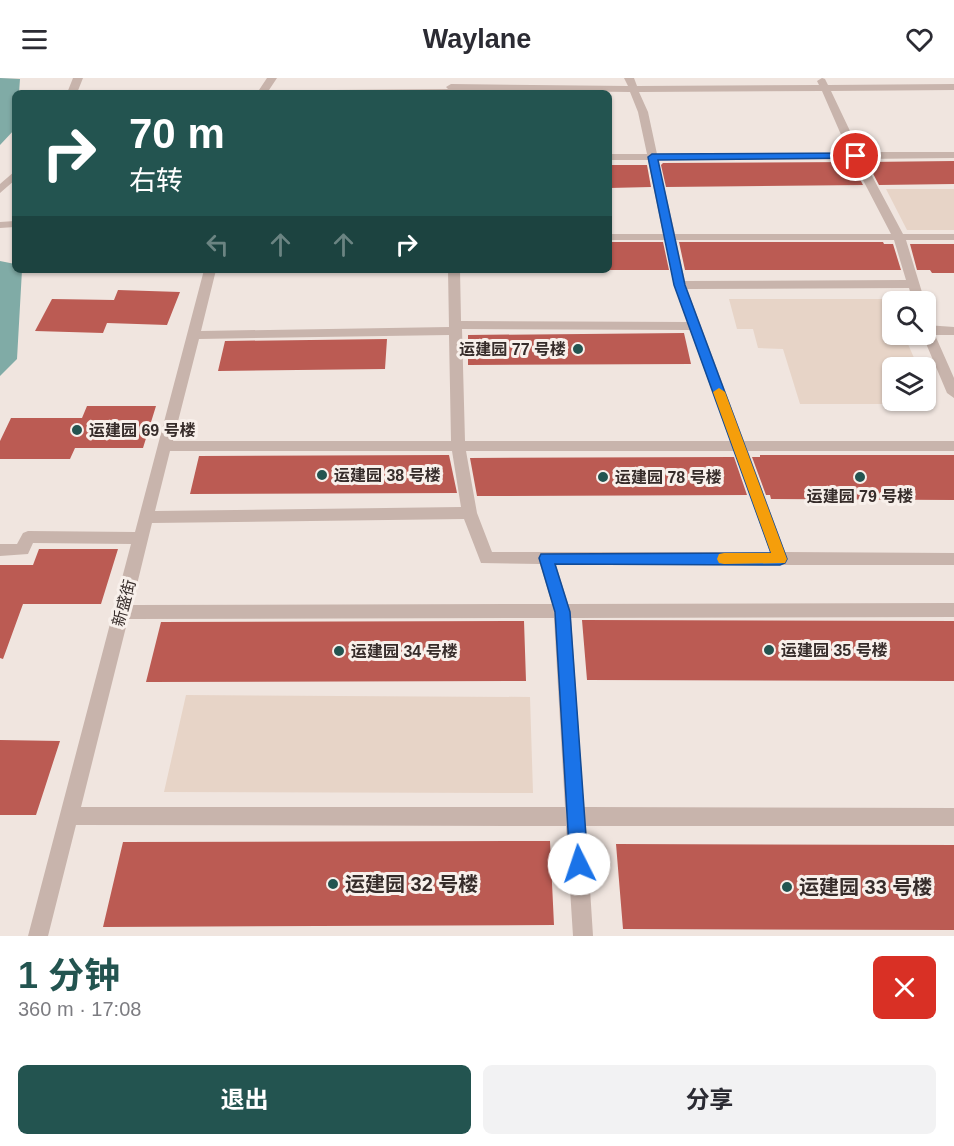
<!DOCTYPE html>
<html lang="zh">
<meta charset="utf-8">
<style>
:root{--surface:#fff;--page:#f2f2f3;--text:#2b2b33;--muted:#7c7c81;--accent:#235450}
body{margin:0;font-family:Helvetica,"Noto Sans SC",sans-serif;background:var(--page);color:var(--text);height:100vh;display:flex;flex-direction:column;font-size:22px;white-space:nowrap}
*{box-sizing:border-box;margin:0}
p{font-size:20px;color:var(--muted)}
.icon{flex:none;width:33px;height:33px;fill:none;stroke:currentColor;stroke-width:2;stroke-linecap:round;stroke-linejoin:round}
.map{position:relative;height:858px;overflow:hidden}
.sheet{display:flex;flex-direction:column;background:var(--surface);flex:1}
.sheet>*{flex:none}
.guide{position:absolute;left:12px;top:12px;width:600px;height:183px;border-radius:9px;box-shadow:0 2px 4px #0004;background:#235450;color:#fff;overflow:hidden}
.controls{position:absolute;left:882px;top:213px;display:grid;gap:12px}
.controls a{display:grid;place-items:center;width:54px;height:54px;border-radius:9px;background:var(--surface);box-shadow:0 2px 4px #0004;font-size:30px}
.pin{position:absolute;display:grid;place-items:center;width:51px;height:51px;color:#fff;margin:-26px;border:3px solid #fff;border-radius:50%;box-shadow:0 2px 6px #0007}
.me{position:absolute;width:66px;margin:-33px;rotate:356deg;stroke-linejoin:round;filter:drop-shadow(0 0 4px #0008)}
.turn{display:flex;align-items:center;gap:21px;height:126px;padding:0 18px;font-size:27px}
.turn .icon{width:78px;height:78px;stroke-width:2.5}
.turn b{display:block;font-size:42px;line-height:51px}
.lanes{display:flex;align-items:center;height:57px;padding:0 18px;background:#0003;justify-content:center;gap:30px;direction:ltr}
.lanes .off{opacity:.35}
.round{display:grid;place-items:center;flex:none;width:63px;height:63px;border-radius:9px;background:var(--page)}
.headline{display:flex;align-items:center;justify-content:space-between;height:102px;padding:0 18px}
h1{font-size:36px;font-weight:700;line-height:45px;color:var(--accent)}
.button{display:flex;gap:12px;margin-top:auto;padding:12px 18px}
.button a{flex:1;height:69px;border-radius:9px;background:var(--accent);color:#fff;font-size:24px;font-weight:700;line-height:69px;text-align:center}
.button a+a{background:var(--page);color:var(--text)}
header{display:flex;justify-content:space-between;align-items:center;height:78px;padding:0 18px;background:var(--surface);font-size:27px;font-weight:700}
.map>svg:first-child{display:block}
.plaza{fill:#e7d4c7}
.water{fill:#80aba6}
.building{fill:#bb5b53}
.lines{fill:none;stroke-linecap:round;stroke-linejoin:round}
.minor{fill:#c8b4ac;fill-rule:evenodd}
.route{fill:#1a73e8;stroke:#114b97;stroke-width:1.5}
.slow{fill:#f59e0b}
.poi-dot{fill:#235450;stroke:#f8f0eb;stroke-width:2}
.labels{text-anchor:middle;dominant-baseline:central;stroke-width:6;stroke-linejoin:round;paint-order:stroke}
.poi-label{font-size:16px;font-weight:bold;fill:#362c2a;stroke:#f8f0eb;text-anchor:start}
.street-label{font-size:16px;fill:#362c2a;stroke:#f8f0eb}
.near-poi-label{font-size:20px;font-weight:bold;fill:#362c2a;stroke:#f8f0eb;text-anchor:start}
</style>
<header><svg class="icon" aria-label="menu" viewBox="0 0 24 24"><path d="M4 6h16M4 12h16M4 18h16"/></svg>Waylane<svg class="icon" aria-label="heart" viewBox="0 0 24 24"><path d="M12 20l-8-8c-3-5 5-10 8-4 3-6 11-1 8 4z"/></svg></header>
<div class="map">
<svg width="954" height="858" viewBox="0 0 954 858">
<rect width="100%" height="100%" fill="#f0e5df"/>
<!-- plaza -->
<path class="plaza" d="M 886,111 L 954,111 L 954,152 L 907,152 Z
M 729,221 L 888,221 L 892,231 L 892,256 L 904,257 L 918,289 L 892,290 L 892,322 L 926,322 L 926,306 L 935,326 L 800,326 L 783,271 L 758,270 L 753,251 L 737,251 Z
M 186,617 L 530,619 L 533,715 L 164,714 Z"/>
<!-- water -->
<path class="water" d="M 0,0 L 20,1 L 19,15 L 15,15 L 15,51 L 0,67 Z
M 0,183 L 15,186 L 15,192 L 22,192 L 17,281 L 0,298 Z"/>
<!-- building -->
<path class="building" d="M 954,83 L 954,106 L 879,107 L 867,84 Z
M 851,84 L 863,107 L 666,109 L 661,87 L 663,85 Z
M 609,87 L 647,87 L 651,109 L 609,110 Z
M 609,164 L 663,164 L 669,192 L 609,192 Z
M 679,164 L 883,164 L 884,166 L 893,166 L 901,192 L 685,192 Z
M 910,166 L 954,166 L 954,195 L 932,195 L 930,192 L 917,192 Z
M 118,212 L 180,214 L 167,247 L 107,245 L 103,255 L 35,253 L 52,221 L 114,222 Z
M 684,255 L 691,286 L 468,287 L 468,257 Z
M 387,261 L 385,291 L 218,293 L 225,263 Z
M 87,328 L 156,328 L 143,370 L 75,370 L 70,381 L 0,381 L 0,363 L 11,340 L 82,340 Z
M 449,377 L 457,415 L 190,416 L 199,378 Z
M 760,377 L 954,377 L 954,422 L 771,421 L 770,417 L 766,417 L 752,379 L 760,379 Z
M 734,379 L 747,417 L 477,418 L 470,380 Z
M 39,471 L 118,471 L 101,526 L 23,526 L 3,581 L 0,580 L 0,487 L 33,487 Z
M 582,542 L 954,543 L 954,603 L 587,602 Z
M 524,543 L 526,603 L 146,604 L 161,544 Z
M 0,662 L 60,663 L 36,737 L 0,737 Z
M 550,763 L 554,847 L 103,849 L 123,764 Z
M 616,766 L 954,767 L 954,852 L 623,851 Z"/>
<g class="lines">
<!-- minor -->
<path class="minor" d="M 73,0 L 83,0 L 77,15 L 67,15 Z
M 267,0 L 277,0 L 267,15 L 257,15 Z
M 624,0 L 634,0 L 637,8 L 819,7 L 817,3 L 822,0 L 825,1 L 828,7 L 954,6 L 954,12 L 831,13 L 860,74 L 954,74 L 954,80 L 863,81 L 903,156 L 954,156 L 954,162 L 906,162 L 925,224 L 913,224 L 909,210 L 687,211 L 744,363 L 954,363 L 954,373 L 748,373 L 785,474 L 954,475 L 954,487 L 556,487 L 568,526 L 954,525 L 954,539 L 571,540 L 584,729 L 954,730 L 954,748 L 586,748 L 593,858 L 573,858 L 566,748 L 76,747 L 48,858 L 28,858 L 131,466 L 33,465 L 28,476 L 0,478 L 0,466 L 17,466 L 23,455 L 28,453 L 135,454 L 204,192 L 216,192 L 201,253 L 449,249 L 448,192 L 460,192 L 461,243 L 687,244 L 674,207 L 665,162 L 609,162 L 609,156 L 663,156 L 648,82 L 609,82 L 609,76 L 647,76 L 638,34 L 630,14 L 454,12 L 455,15 L 329,15 L 334,12 L 448,11 L 446,9 L 451,6 L 628,8 ZM 822,13 L 849,75 L 657,76 L 648,34 L 639,14 ZM 852,81 L 891,156 L 675,156 L 658,82 ZM 676,162 L 894,162 L 906,202 L 685,203 ZM 462,251 L 690,252 L 730,363 L 465,363 ZM 449,257 L 451,363 L 173,363 L 199,261 ZM 170,373 L 452,373 L 461,429 L 155,433 ZM 466,373 L 734,373 L 770,474 L 492,474 L 477,435 ZM 464,441 L 481,485 L 540,486 L 552,526 L 132,527 L 152,445 ZM 554,540 L 565,729 L 81,729 L 128,541 Z
M 15,93 L 15,102 L 0,115 L 0,106 Z
M 15,143 L 15,149 L 0,150 L 0,144 Z
M 926,247 L 954,249 L 954,257 L 935,257 L 954,300 L 954,320 L 947,315 L 922,256 L 926,256 Z"/>
</g>
<!-- route -->
<path class="route" d="M 856,75 L 861,78 L 860,80 L 658,82 L 685,207 L 787,481 L 785,485 L 780,487 L 555,486 L 570,534 L 588,786 L 585,793 L 579,795 L 572,793 L 570,786 L 555,534 L 539,480 L 541,476 L 771,475 L 674,207 L 648,79 L 652,76 Z"/>
<!-- slow -->
<path class="slow" d="M 719,310 L 725,314 L 787,481 L 785,485 L 724,486 L 719,485 L 717,481 L 719,476 L 724,475 L 771,475 L 713,314 Z"/>
<!-- markers -->
<g class="poi-dot">
<circle cx="578" cy="271" r="6"/>
<circle cx="77" cy="352" r="6"/>
<circle cx="322" cy="397" r="6"/>
<circle cx="603" cy="399" r="6"/>
<circle cx="860" cy="399" r="6"/>
<circle cx="769" cy="572" r="6"/>
<circle cx="339" cy="573" r="6"/>
<circle cx="333" cy="806" r="6"/>
<circle cx="787" cy="809" r="6"/>
</g>
<g class="labels">
<!-- poi labels -->
<g class="poi-label">
<text x="566" y="271" text-anchor="end">运建园 77 号楼</text>
<text x="89" y="352">运建园 69 号楼</text>
<text x="334" y="397">运建园 38 号楼</text>
<text x="615" y="399">运建园 78 号楼</text>
<text x="860" y="418" text-anchor="middle">运建园 79 号楼</text>
<text x="781" y="572">运建园 35 号楼</text>
<text x="351" y="573">运建园 34 号楼</text>
</g>
<!-- street labels -->
<g class="street-label">
<text transform="translate(124 525) rotate(-75)">新盛街</text>
</g>
<!-- near-poi labels -->
<g class="near-poi-label">
<text x="345" y="806">运建园 32 号楼</text>
<text x="799" y="809">运建园 33 号楼</text>
</g>
</g>
</svg>
<div class="controls">
<a><svg class="icon" aria-label="search" viewBox="0 0 24 24"><circle cx="10" cy="10" r="6"/><path d="M15 15l6 6"/></svg></a>
<a><svg class="icon" aria-label="layers" viewBox="0 0 24 24"><path d="M12 4l9 5-9 5-9-5zM3 14l9 5 9-5"/></svg></a>
</div>
<div class="pin" style="left:856px;top:78px;background:#d93025"><svg class="icon" aria-label="arrive" viewBox="0 0 24 24"><path d="M6 21V4h12l-3 4 3 4H6"/></svg></div>
<svg class="me" style="left:579px;top:786px" viewBox="-20 -20 40 40"><circle r="19" fill="#fff"/><path d="M0-13L10 11 0 6-10 11z" fill="#1a73e8"/></svg>
<div class="guide">
<div class="turn"><svg class="icon" aria-label="right" viewBox="0 0 24 24"><path d="M7 20v-9h11M14 6l5 5-5 5"/></svg><div><b>70 m</b>右转</div></div>
<div class="lanes"><svg class="icon off" aria-label="left" viewBox="0 0 24 24"><path d="M17 20v-9H6M10 6l-5 5 5 5"/></svg><svg class="icon off" aria-label="ahead" viewBox="0 0 24 24"><path d="M12 20V5M6 11l6-6 6 6"/></svg><svg class="icon off" aria-label="ahead" viewBox="0 0 24 24"><path d="M12 20V5M6 11l6-6 6 6"/></svg><svg class="icon" aria-label="right" viewBox="0 0 24 24"><path d="M7 20v-9h11M14 6l5 5-5 5"/></svg></div>
</div>
</div>
<section class="sheet">
<div class="headline"><div><h1>1 分钟</h1><p>360 m · 17:08</p></div><a class="round" style="background:#d93025;color:#fff"><svg class="icon" aria-label="close" viewBox="0 0 24 24"><path d="M6 6l12 12M18 6L6 18"/></svg></a></div>
<div class="button"><a>退出</a><a>分享</a></div>
</section>
